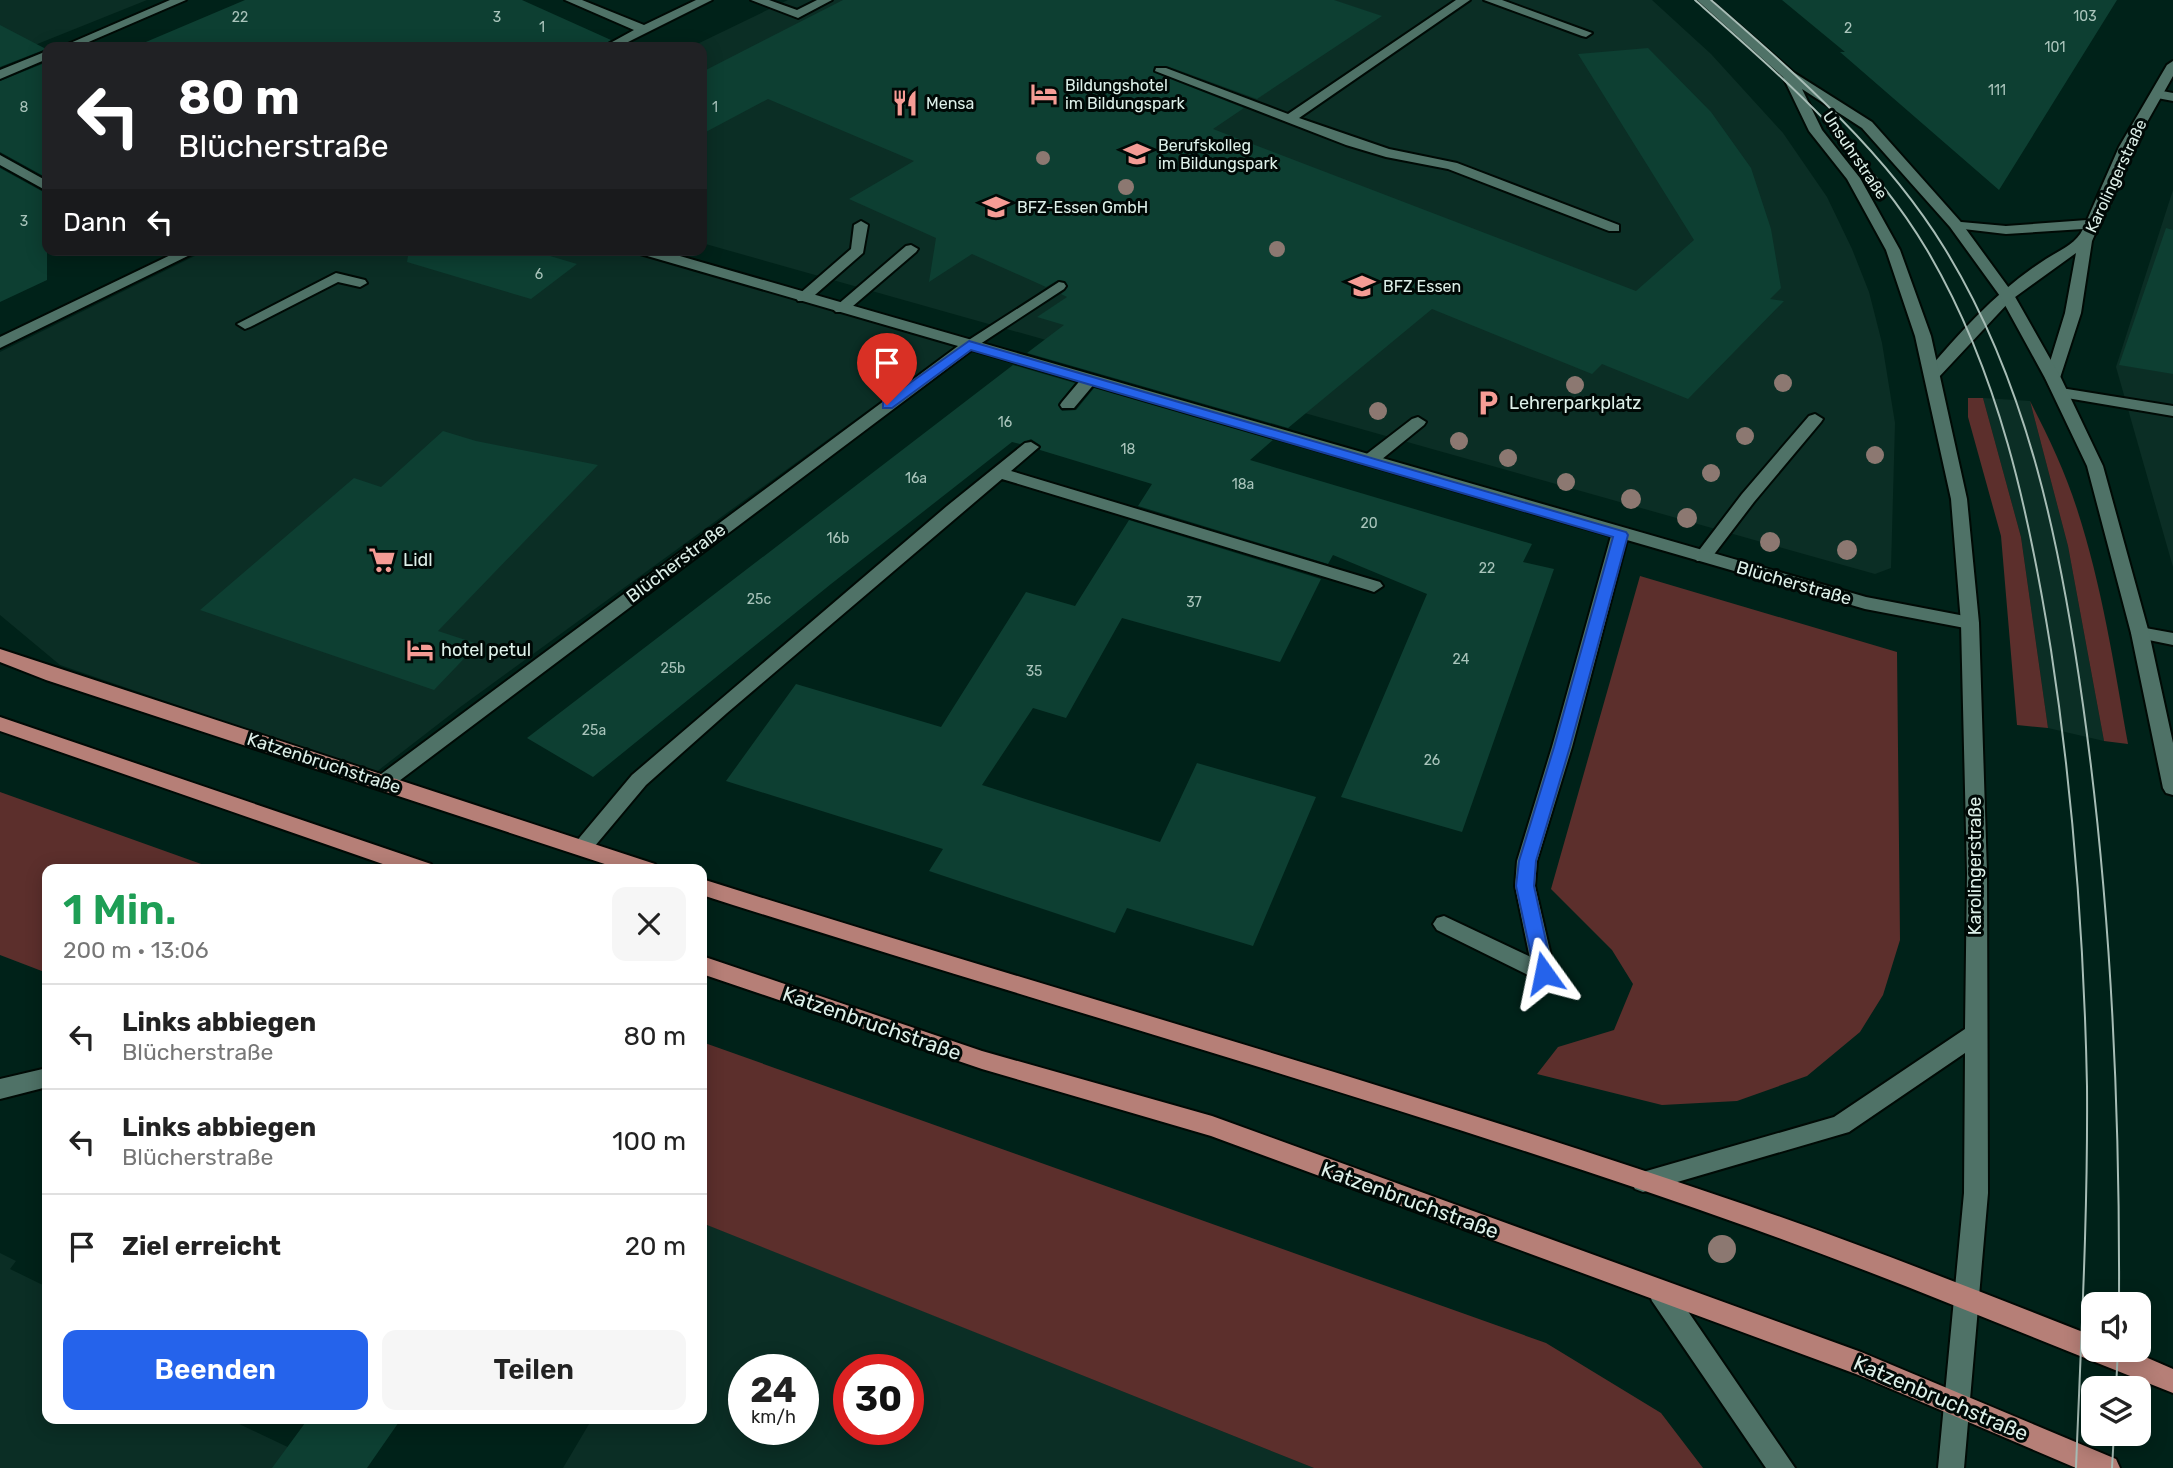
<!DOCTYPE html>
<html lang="de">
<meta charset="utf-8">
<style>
:root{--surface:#fff;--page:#f6f6f6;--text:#222;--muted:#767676;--line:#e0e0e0;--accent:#2563eb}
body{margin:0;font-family:Rubik,sans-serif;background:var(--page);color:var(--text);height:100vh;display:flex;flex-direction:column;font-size:26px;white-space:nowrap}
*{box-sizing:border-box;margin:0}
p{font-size:23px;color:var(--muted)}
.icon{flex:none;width:38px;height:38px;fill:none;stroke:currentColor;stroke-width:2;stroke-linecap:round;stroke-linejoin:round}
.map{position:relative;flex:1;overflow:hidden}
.sheet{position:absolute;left:42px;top:864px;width:665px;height:560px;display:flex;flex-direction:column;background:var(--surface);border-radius:14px;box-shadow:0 4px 18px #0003}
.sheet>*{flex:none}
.banner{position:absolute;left:42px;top:42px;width:665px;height:214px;border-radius:14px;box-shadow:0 4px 18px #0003;background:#202124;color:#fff;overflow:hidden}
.buttons{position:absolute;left:2081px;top:1292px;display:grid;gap:14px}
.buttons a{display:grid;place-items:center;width:70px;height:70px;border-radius:14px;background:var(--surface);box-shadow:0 4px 18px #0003;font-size:35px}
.speed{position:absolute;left:728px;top:1354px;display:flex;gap:14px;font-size:35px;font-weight:700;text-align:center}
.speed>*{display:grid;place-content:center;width:91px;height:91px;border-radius:50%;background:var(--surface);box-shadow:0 4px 18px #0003;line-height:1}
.speed small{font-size:18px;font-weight:400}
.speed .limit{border:10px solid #d22;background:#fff;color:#111}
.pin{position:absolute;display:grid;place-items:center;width:60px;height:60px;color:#fff;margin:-72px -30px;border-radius:50% 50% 50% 0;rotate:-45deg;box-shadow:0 0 7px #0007}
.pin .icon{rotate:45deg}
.me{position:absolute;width:77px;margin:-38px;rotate:348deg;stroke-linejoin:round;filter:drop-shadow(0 0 5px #0008)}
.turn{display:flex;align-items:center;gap:24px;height:147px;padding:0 21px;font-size:32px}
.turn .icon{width:91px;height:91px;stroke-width:2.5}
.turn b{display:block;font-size:49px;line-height:60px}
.then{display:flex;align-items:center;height:66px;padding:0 21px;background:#0003;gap:14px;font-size:26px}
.round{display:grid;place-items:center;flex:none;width:74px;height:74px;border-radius:14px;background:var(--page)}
.head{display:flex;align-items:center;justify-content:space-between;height:119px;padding:0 21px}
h1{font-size:42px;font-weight:600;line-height:52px;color:#1e9e55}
.action{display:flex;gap:14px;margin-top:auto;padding:14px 21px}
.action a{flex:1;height:80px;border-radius:14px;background:var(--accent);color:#fff;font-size:28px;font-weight:600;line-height:80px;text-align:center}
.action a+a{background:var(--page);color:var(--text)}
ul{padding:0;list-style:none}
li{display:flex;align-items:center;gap:21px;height:105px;padding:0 21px;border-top:2px solid var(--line)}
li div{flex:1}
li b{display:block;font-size:26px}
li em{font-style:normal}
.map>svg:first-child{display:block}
.built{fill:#0b2e25;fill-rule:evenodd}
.green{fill:#5c2f2c}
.building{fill:#0d3f32}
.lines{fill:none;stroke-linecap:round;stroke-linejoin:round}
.service-casing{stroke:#000a05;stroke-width:4}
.minor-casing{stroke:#000a05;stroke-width:4}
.tertiary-casing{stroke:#000a05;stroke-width:4}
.secondary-casing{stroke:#000a05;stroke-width:4}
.primary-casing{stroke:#000a05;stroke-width:4}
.service{fill:#4f7267;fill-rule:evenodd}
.minor{fill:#4f7267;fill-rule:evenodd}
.tertiary{fill:#4f7267;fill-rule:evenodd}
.secondary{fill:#4f7267;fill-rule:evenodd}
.primary{fill:#b67f77;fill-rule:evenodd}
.tram{stroke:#a7bdb6;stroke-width:2}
.tree{fill:#8c7871}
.route{fill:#2563eb;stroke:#184099;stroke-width:2}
.labels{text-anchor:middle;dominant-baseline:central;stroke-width:6;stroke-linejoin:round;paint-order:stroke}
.number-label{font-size:14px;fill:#a9c4bb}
.far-poi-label{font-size:16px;fill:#ddf0e9;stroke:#000906;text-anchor:start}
.far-street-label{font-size:16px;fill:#ddf0e9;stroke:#000906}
.poi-label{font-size:18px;fill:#ddf0e9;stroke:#000906;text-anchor:start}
.street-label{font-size:18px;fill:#ddf0e9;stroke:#000906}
.near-street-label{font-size:21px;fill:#ddf0e9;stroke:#000906}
</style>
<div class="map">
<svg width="2173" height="1468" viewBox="0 0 2173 1468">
<rect width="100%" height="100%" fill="#002219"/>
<!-- built -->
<path class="built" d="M 0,0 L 147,0 L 0,59 Z
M 788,0 L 1652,0 L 1711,54 L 1783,133 L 1827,197 L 1852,249 L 1869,292 L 1882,343 L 1895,423 L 1891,568 L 1875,574 L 702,243 L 702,47 L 691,47 Z
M 2173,190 L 2173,567 L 2116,367 Z
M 207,250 L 623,250 L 959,344 L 459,708 L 375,773 L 60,665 L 0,615 L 0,352 Z
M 1983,398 L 2030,401 L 2068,546 L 2104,741 L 2048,728 L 2021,537 Z
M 708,1225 L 1314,1468 L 563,1468 L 592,1419 L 702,1419 L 702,1236 ZM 744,1370 L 803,1370 L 803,1430 L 744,1430 ZM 849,1370 L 908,1370 L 908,1430 L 849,1430 Z
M 0,1253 L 16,1261 L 10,1269 L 47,1287 L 47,1419 L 236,1419 L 235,1422 L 332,1468 L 0,1468 Z"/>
<!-- green -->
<path class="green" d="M 1968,398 L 1983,398 L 2021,537 L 2048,728 L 2017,725 L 2001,536 L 1968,417 Z
M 2030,401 C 2048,436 2065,471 2077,509 C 2102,586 2114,665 2128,744 L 2104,741 L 2068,546 Z
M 1640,576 L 1897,652 L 1900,940 L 1883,995 L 1860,1032 L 1807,1076 L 1737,1101 L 1662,1105 L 1537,1074 L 1558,1047 L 1614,1030 L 1633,984 L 1612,950 L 1551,889 Z
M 0,792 L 218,870 L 47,870 L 47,973 L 0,955 Z
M 702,1042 L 1546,1343 L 1661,1413 L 1703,1468 L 1314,1468 L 702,1223 Z"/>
<!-- building -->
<path class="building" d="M 245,0 L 522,0 L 611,40 L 601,47 L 134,47 Z
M 843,0 L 1334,0 L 1382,16 L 1257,99 L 1167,66 L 1154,66 L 1153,72 L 1244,108 L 1213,129 L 1636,291 L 1694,240 L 1578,54 L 1648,48 L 1711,112 L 1751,168 L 1771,229 L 1781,288 L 1770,299 L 1784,301 L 1688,399 L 1602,364 L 1592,374 L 1432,309 L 1288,428 L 1027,353 L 1064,325 L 1037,317 L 1067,297 L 1061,294 L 1068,287 L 1066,282 L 1058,280 L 1046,287 L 972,254 L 929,282 L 936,238 L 849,199 L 914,161 L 768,99 L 702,134 L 702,72 Z
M 1782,0 L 2117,0 L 1999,190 L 1840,52 L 1845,52 Z
M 0,25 L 46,49 L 0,67 Z
M 47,62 L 47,178 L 0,152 L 0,81 Z
M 0,168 L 47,194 L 47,280 L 0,302 Z
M 2166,228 L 2173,230 L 2173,374 L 2119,365 Z
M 409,250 L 530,250 L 577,264 L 531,299 L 407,262 Z
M 1013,365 L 1075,383 L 1058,404 L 1062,411 L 1076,410 L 1094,388 L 1273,440 L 1250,460 L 1532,544 L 1523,562 L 1554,569 L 1462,832 L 1341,797 L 1427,594 L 1333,555 L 1328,564 L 1138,506 L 1152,484 L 1040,450 L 1040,445 L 1031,439 L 1020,444 L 1012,442 L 831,584 L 593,777 L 527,738 Z
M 443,431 L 476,441 L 598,465 L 438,631 L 478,644 L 434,690 L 200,610 L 354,478 L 381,487 Z
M 1129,520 L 1321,579 L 1280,662 L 1122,618 L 1066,718 L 1033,708 L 982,785 L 1160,842 L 1197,763 L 1316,797 L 1253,946 L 1127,908 L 1115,933 L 929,871 L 943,849 L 726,781 L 796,684 L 941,727 L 1026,592 L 1075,606 Z
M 308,1419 L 401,1419 L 367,1468 L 272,1468 Z"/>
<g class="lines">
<!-- service casing -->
<g class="service-casing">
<path id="service" d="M 751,0 L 769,0 L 797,10 L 817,0 L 832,0 L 798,18 Z
M 1456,0 L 1470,0 L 1299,118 L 1389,149 L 1457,163 L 1619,225 L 1619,231 L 1609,231 L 1448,169 L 1386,157 L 1346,145 L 1155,71 L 1156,68 L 1166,68 L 1288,114 Z
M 1484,0 L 1502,0 L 1592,33 L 1586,37 L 1582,36 Z
M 2157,90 L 2173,93 L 2173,101 L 2152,97 L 2151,94 Z
M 861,221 L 868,225 L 863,253 L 808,301 L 798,301 L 796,298 L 798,295 L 851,249 L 854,225 Z
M 911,245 L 918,249 L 916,252 L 846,312 L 836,312 L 833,309 L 836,306 L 906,246 Z
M 336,273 L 365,280 L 367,283 L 360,287 L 338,282 L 250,327 L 245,329 L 237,324 Z
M 1059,282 L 1064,283 L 1066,286 L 1064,289 L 974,348 L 964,348 L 961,345 Z
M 1089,375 L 1097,380 L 1095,383 L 1074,408 L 1062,408 L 1060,405 L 1062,402 L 1083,377 Z
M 2061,388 L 2173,406 L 2173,416 L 2055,396 L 2053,393 L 2055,390 Z
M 1815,414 L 1823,419 L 1821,422 L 1754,502 L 1709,561 L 1697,561 L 1694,557 L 1697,553 L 1742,494 L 1809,416 Z
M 1418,417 L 1426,422 L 1424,425 L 1376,464 L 1364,464 L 1362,460 L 1364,456 L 1412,419 Z
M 1031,442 L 1039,447 L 1011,471 L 1380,582 L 1383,586 L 1374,592 L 1368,590 L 1002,479 L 727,713 L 646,785 L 589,853 L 582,856 L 575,853 L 572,848 L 575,843 L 632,775 L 947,506 L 1025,443 Z
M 2140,627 L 2173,633 L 2173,645 L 2134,637 L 2131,633 L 2134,629 Z
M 1444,916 L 1552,967 L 1555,973 L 1552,979 L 1544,982 L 1536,979 L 1437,930 L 1433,924 L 1437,918 Z"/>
</g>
<!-- minor casing -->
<g class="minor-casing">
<path id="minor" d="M 170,0 L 186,0 L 77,47 L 61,47 Z
M 565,0 L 582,0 L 644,25 L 696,0 L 712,0 L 618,47 L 603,47 L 634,30 Z
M 47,51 L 47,59 L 0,79 L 0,70 Z
M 0,155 L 47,181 L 47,191 L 0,165 Z
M 181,250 L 200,250 L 0,348 L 0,337 Z
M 635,250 L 659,250 L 1866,597 L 1970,617 L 1976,619 L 1979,623 L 1976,627 L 1970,629 L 1865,609 L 1627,540 L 1572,747 L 1537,861 L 1535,886 L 1555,973 L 1552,979 L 1544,982 L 1536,979 L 1533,973 L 1515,886 L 1517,861 L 1552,747 L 1611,536 L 972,350 L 391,787 L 384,789 L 377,787 L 374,782 L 377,777 L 958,346 L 637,253 Z
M 47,1068 L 47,1087 L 0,1099 L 0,1079 Z"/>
</g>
<!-- tertiary casing -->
<g class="tertiary-casing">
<path id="tertiary" d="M 2173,61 L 2173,76 L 2133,147 L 2092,241 L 2081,313 L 2059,381 L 2053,383 L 2045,378 L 2065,313 L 2076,253 L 2011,300 L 1938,378 L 1926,378 L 1924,375 L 1926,372 C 1962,330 1999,289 2046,259 C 2060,250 2076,244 2083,229 L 2006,234 L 1955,228 L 1948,224 L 1950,221 L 2006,226 L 2087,220 L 2119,147 L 2167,65 Z"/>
</g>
<!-- secondary casing -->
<g class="secondary-casing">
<path id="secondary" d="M 1697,0 L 1710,0 L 1793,72 L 1872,122 L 1960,221 L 2014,295 L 2061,378 L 2103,466 L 2149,633 L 2173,743 L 2173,795 L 2166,793 L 2163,788 L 2131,633 L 2087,466 L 2045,378 L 2000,296 L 1950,227 L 1862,128 L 1802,89 L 1822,130 L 1860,178 L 1900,250 L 1931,336 L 1967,499 L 1979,623 L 1987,873 L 1988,1193 L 1964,1468 L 1938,1468 L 1964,1193 L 1965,1053 L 1849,1132 L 1643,1192 L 1635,1189 L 1631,1182 L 1635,1175 L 1643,1172 L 1834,1117 L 1965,1029 L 1967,873 L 1961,623 L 1951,499 L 1915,336 L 1886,250 L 1847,179 L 1809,131 L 1783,77 Z
M 1661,1282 L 1670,1285 L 1795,1468 L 1766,1468 L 1652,1301 L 1649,1293 L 1652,1285 Z"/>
</g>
<!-- primary casing -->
<g class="primary-casing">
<path id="primary" d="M 0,649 L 655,864 L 658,870 L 623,870 L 46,680 L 0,662 Z
M 0,717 L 431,864 L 434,870 L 400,870 L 0,731 Z
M 702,879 C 1050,989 1403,1087 1749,1206 C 1865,1246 1979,1291 2093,1336 L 2093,1349 L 2127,1349 L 2173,1369 L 2173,1393 C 2033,1338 1894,1279 1751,1228 C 1405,1105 1051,1007 702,895 Z
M 702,956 L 982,1051 L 1212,1116 L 1861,1352 L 2116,1459 L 2120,1468 L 2076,1468 L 1856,1374 L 1211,1136 L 982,1069 L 702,974 Z"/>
</g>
<!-- service -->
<use href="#service" class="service"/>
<!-- minor -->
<use href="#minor" class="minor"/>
<!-- tertiary -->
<use href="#tertiary" class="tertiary"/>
<!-- secondary -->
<use href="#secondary" class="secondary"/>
<!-- primary -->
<use href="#primary" class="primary"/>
<!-- tram -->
<path class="tram" d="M 1695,0 C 1780,75 1868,151 1927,250 C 1999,372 2029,512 2051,650 C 2073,794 2084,940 2087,1086 C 2088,1213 2081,1341 2076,1468
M 1711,0 C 1797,75 1885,151 1945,249 C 2029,386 2061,548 2083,705 C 2111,904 2120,1103 2119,1304
M 2116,1388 L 2118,1349
M 2112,1468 L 2114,1433"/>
</g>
<!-- trees -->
<g class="tree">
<circle cx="1043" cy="158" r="7"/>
<circle cx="1126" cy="187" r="8"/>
<circle cx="1277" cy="249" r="8"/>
<circle cx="1783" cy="383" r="9"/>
<circle cx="1575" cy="385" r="9"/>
<circle cx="1378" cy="411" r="9"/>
<circle cx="1745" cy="436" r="9"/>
<circle cx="1459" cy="441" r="9"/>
<circle cx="1875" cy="455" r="9"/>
<circle cx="1508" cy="458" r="9"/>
<circle cx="1711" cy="473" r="9"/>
<circle cx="1566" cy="482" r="9"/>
<circle cx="1631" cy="499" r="10"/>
<circle cx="1687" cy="518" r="10"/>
<circle cx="1770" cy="542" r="10"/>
<circle cx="1847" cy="550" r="10"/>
<circle cx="1722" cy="1249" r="14"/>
</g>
<!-- route -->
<path class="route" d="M 969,341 L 1626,532 L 1628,535 L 1570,747 L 1536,861 L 1534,886 L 1553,973 L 1550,978 L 1544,980 L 1538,978 L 1535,973 L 1516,886 L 1519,861 L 1554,747 L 1613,537 L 971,350 L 892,408 L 883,408 L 883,402 Z"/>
<!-- icons -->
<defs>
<g id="hotel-bare" transform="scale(2.1)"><path d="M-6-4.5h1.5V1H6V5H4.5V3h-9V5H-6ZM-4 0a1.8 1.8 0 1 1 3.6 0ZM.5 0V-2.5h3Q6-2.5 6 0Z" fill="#f59c95" stroke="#000906" stroke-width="2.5" paint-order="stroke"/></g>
<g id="restaurant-bare" transform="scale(2.1)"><path d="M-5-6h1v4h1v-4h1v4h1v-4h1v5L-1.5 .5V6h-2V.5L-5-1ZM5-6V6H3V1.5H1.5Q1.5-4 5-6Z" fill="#f59c95" stroke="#000906" stroke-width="2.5" paint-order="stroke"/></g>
<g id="university-bare" transform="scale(2.1)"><path d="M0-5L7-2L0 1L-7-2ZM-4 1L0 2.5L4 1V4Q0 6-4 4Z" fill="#f59c95" stroke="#000906" stroke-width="2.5" paint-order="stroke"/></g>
<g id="school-bare" transform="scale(2.1)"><path d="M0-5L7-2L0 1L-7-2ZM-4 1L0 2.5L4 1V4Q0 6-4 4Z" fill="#f59c95" stroke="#000906" stroke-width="2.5" paint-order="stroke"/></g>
<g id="parking-bare" transform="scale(2.1)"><path d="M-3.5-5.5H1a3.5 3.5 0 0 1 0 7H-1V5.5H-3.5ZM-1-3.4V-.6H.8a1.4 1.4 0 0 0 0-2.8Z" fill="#f59c95" stroke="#000906" stroke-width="2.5" paint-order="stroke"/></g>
<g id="supermarket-bare" transform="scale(2.1)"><path d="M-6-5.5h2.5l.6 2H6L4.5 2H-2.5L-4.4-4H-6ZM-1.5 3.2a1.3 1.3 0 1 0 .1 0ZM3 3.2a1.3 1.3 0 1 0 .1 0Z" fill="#f59c95" stroke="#000906" stroke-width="2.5" paint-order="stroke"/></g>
</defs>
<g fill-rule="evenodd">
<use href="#hotel-bare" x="1044" y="94"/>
<use href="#restaurant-bare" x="905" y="103"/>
<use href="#university-bare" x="1137" y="154"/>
<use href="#school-bare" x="996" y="207"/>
<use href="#school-bare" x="1362" y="286"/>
<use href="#parking-bare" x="1488" y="403"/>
<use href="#supermarket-bare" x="382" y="560"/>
<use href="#hotel-bare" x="420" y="650"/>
</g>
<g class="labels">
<!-- number labels -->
<g class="number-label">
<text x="2085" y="16">103</text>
<text x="240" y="17">22</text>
<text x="497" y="17">3</text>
<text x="542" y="27">1</text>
<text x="1848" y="28">2</text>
<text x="2055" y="47">101</text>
<text x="1997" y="90">111</text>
<text x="24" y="107">8</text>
<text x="715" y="107">1</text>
<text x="24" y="221">3</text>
<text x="539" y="274">6</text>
<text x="1005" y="422">16</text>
<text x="1128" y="449">18</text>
<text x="916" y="478">16a</text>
<text x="1243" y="484">18a</text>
<text x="1369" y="523">20</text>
<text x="838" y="538">16b</text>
<text x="1487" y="568">22</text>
<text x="759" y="599">25c</text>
<text x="1194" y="602">37</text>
<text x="1461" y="659">24</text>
<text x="673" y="668">25b</text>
<text x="1034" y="671">35</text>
<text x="594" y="730">25a</text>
<text x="1432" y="760">26</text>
</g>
<!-- far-poi labels -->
<g class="far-poi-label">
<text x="1065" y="85">Bildungshotel<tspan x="1065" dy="18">im Bildungspark</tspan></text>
<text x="926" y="103">Mensa</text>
<text x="1158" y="145">Berufskolleg<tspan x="1158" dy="18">im Bildungspark</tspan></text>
<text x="1017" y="207">BFZ-Essen GmbH</text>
<text x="1383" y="286">BFZ Essen</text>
</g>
<!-- far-street labels -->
<g class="far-street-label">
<text transform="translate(1855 155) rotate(56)">Unsuhrstraße</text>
<text transform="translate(2116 176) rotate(-65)">Karolingerstraße</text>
</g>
<!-- poi labels -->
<g class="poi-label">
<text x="1509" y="403">Lehrerparkplatz</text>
<text x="403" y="560">Lidl</text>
<text x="441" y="650">hotel petul</text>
</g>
<!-- street labels -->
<g class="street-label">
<text transform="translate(676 563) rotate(-37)">Blücherstraße</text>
<text transform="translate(1794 583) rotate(16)">Blücherstraße</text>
<text transform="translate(324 763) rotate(18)">Katzenbruchstraße</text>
<text transform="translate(1975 866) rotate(-90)">Karolingerstraße</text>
</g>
<!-- near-street labels -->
<g class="near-street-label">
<text transform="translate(872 1023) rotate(19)">Katzenbruchstraße</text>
<text transform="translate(1410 1200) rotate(20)">Katzenbruchstraße</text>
<text transform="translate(1941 1398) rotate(23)">Katzenbruchstraße</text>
</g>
</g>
</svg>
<div class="buttons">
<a><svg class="icon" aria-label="sound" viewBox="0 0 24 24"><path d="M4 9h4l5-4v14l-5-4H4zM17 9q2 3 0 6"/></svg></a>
<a><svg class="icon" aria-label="layers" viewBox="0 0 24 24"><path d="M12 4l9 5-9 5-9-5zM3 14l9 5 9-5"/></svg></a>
</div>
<div class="speed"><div>24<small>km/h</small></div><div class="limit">30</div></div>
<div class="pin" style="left:887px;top:405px;background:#d93025"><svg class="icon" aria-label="arrive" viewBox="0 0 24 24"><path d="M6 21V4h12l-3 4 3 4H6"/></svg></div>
<svg class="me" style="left:1544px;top:973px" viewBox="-20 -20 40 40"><path d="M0-17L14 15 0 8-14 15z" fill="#2563eb" stroke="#fff" stroke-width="4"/></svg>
<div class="banner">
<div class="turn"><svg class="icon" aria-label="left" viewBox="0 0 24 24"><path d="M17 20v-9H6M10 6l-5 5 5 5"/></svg><div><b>80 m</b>Blücherstraße</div></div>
<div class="then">Dann<svg class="icon" aria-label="left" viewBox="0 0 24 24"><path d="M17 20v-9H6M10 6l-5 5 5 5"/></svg></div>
</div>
<section class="sheet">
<div class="head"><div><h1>1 Min.</h1><p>200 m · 13:06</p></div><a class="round"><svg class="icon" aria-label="close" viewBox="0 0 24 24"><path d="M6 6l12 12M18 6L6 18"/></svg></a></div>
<ul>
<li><svg class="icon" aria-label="left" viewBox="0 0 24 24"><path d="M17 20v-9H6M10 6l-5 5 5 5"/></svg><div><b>Links abbiegen</b><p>Blücherstraße</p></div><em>80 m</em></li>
<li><svg class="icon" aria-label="left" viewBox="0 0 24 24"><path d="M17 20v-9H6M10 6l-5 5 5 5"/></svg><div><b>Links abbiegen</b><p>Blücherstraße</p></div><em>100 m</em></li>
<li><svg class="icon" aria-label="arrive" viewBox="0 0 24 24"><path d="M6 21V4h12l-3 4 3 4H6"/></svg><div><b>Ziel erreicht</b></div><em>20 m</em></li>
</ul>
<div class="action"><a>Beenden</a><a>Teilen</a></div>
</section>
</div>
